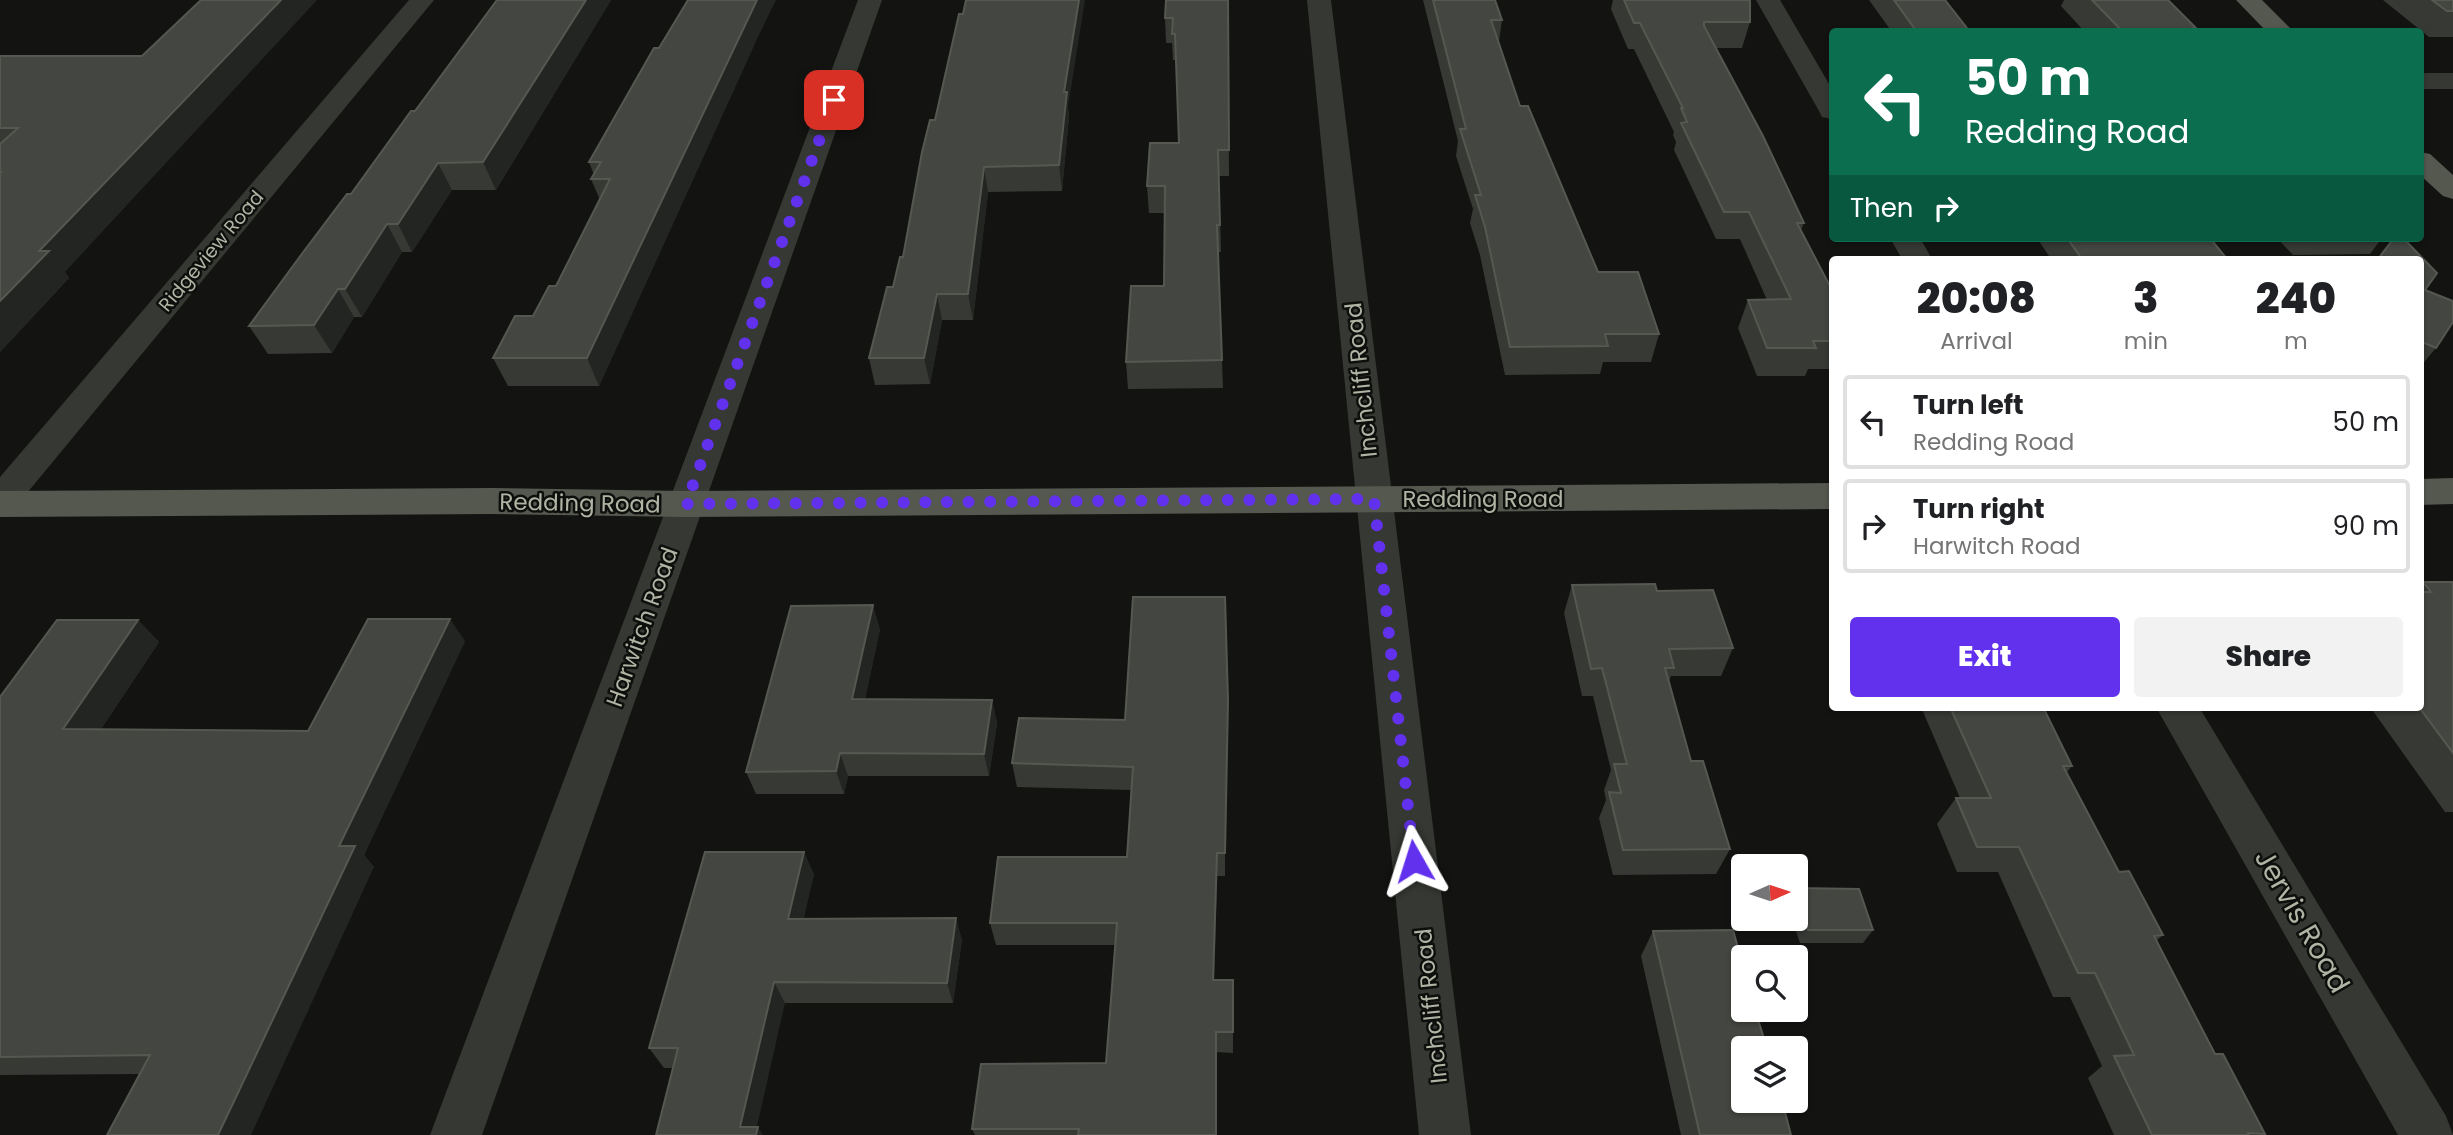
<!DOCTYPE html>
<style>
:root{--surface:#fff;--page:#f2f2f2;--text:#202124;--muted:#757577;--line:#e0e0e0;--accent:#6231ed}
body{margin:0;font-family:Poppins,sans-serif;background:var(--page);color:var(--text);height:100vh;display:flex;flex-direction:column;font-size:26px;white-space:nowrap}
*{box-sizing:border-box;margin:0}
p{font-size:23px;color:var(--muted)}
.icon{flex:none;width:38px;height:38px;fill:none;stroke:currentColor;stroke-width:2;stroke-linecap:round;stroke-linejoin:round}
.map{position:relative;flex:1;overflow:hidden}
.details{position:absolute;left:1829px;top:256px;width:595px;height:455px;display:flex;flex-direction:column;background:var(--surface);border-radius:7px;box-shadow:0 2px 5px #0004}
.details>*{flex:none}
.banner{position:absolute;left:1829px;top:28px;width:595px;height:214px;border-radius:7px;box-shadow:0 2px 5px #0004;background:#0b6e4f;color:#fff;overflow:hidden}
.needle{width:46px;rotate:87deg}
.fabs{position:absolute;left:1731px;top:854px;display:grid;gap:14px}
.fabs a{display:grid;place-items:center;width:77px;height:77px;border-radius:7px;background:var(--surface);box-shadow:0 2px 5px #0004;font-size:35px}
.pin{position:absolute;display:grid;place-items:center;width:60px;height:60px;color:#fff;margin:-30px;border-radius:14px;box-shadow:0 4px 10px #0006}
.me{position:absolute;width:77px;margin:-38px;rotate:354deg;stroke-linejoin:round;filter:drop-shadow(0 0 5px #0008)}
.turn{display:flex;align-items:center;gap:24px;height:147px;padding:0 21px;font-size:32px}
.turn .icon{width:91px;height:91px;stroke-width:2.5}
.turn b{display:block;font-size:49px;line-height:60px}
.then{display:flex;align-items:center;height:66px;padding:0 21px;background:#0003;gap:14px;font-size:26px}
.eta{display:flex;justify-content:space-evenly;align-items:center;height:119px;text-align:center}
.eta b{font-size:42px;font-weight:800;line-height:49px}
.button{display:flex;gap:14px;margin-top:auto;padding:14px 21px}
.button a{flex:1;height:80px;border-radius:7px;background:var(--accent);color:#fff;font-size:28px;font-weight:800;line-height:80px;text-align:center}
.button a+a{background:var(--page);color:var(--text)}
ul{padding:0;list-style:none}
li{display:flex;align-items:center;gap:21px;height:94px;margin:0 14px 10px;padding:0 7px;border:4px solid var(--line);border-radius:7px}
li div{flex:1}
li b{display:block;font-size:26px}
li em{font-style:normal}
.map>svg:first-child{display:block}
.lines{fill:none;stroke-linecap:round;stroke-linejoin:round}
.minor{fill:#363933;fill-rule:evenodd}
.major{fill:#54584f;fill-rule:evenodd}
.wall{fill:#373935}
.shaded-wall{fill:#232522}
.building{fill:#444641;stroke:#555851;stroke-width:2}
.route{stroke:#6231ed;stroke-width:12;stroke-dasharray:0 21.6}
.labels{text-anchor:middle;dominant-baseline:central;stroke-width:5;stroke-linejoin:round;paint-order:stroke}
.far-street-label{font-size:19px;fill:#afb4a4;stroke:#0e0f0d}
.street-label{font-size:23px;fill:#afb4a4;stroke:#0e0f0d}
.near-street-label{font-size:28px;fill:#afb4a4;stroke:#0e0f0d}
</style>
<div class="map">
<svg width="2453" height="1135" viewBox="0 0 2453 1135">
<rect width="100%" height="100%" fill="#131412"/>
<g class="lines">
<!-- minor -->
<path class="minor" d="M 409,0 L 434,0 L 13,510 L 0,514 L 0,477 Z
M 858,0 L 882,0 L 482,1135 L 430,1135 Z
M 1307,0 L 1331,0 L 1471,1135 L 1419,1135 Z
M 1756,0 L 1780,0 L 1832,89 L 1832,119 L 1822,117 L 1819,111 Z
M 2420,73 L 2453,73 L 2453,89 L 2420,89 Z
M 1890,238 L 1920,238 L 1932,259 L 1902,259 Z
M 2156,707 L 2199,707 L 2446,1116 L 2453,1135 L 2398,1135 Z"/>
<!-- major -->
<path class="major" d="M 2236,0 L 2262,0 L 2294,32 L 2267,32 Z
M 2420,152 L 2430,154 L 2453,175 L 2453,199 L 2443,196 L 2420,175 Z
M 2453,478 L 2453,504 L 2420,505 L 2420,479 Z
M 1832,483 L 1832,509 L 686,517 L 492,514 L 0,517 L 0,491 L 492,488 L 686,491 Z"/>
</g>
<!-- wall -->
<path class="wall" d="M 497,0 L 611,0 L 496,190 L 452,190 L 412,252 L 402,252 L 362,317 L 354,317 L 332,353 L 268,354 L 249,326 L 415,111 Z
M 1228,0 L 1229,176 L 1219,176 L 1221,252 L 1218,252 L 1223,388 L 1128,389 L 1126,362 L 1164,286 L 1165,213 L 1149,213 L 1147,186 L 1179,143 L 1176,60 L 1173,60 L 1172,43 L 1166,43 L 1165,18 Z
M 1423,0 L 1495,0 L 1502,20 L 1499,41 L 1520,106 L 1598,272 L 1659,334 L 1651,362 L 1603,362 L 1600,374 L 1505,375 L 1480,255 L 1470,223 L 1473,209 L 1456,156 L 1458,141 Z
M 1613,0 L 1750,0 L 1750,22 L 1742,48 L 1716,48 L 1804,223 L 1801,230 L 1832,290 L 1832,369 L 1808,369 L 1805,376 L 1757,376 L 1738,328 L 1748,300 L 1767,300 L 1740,239 L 1716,239 L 1674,150 L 1676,142 L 1673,135 L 1674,132 L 1634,49 L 1628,49 L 1611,9 Z
M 1869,0 L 1945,0 L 1970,32 L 1892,32 Z
M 2064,0 L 2168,0 L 2196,28 L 2196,29 L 2198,32 L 2085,32 L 2061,6 Z
M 2383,0 L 2453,0 L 2453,37 L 2429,37 Z
M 755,43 L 599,386 L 508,386 L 493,358 L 533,316 L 556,286 L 600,200 L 591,179 L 594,175 L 589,162 Z
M 0,56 L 65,272 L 69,278 L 0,352 Z
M 1068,107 L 1069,117 L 1062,191 L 988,192 L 973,320 L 942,320 L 930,384 L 875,385 L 869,358 L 903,257 L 935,120 Z
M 2037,238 L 2210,238 L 2227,259 L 2051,259 Z
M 2277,238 L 2382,238 L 2370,254 L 2293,255 Z
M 2420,259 L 2436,348 L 2420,367 Z
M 2423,582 L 2453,582 L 2453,812 L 2445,812 L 2373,711 L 2364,711 L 2362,707 L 2420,707 L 2420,584 Z
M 1572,585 L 1657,591 L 1733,648 L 1721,676 L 1671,676 L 1669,681 L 1691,761 L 1730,849 L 1716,874 L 1613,875 L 1599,818 L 1606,800 L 1604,790 L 1611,770 L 1593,696 L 1582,696 L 1564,613 Z
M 1225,597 L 1225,876 L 1217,876 L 1214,980 L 1233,980 L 1233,1053 L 1216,1052 L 1216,1135 L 975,1135 L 972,1129 L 1106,1063 L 1115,945 L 996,945 L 990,923 L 1127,857 L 1131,790 L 1017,787 L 1012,763 L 1125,720 Z
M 138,620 L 159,642 L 101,729 L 308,731 L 465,641 L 364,855 L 374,867 L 140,1074 L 0,1075 L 0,697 Z
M 880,629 L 865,699 L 992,700 L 997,723 L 989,776 L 848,776 L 844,794 L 756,794 L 746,772 Z
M 1921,707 L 2043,707 L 2072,766 L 2067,772 L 2119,872 L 2163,935 L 2156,941 L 2215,1054 L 2265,1134 L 2263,1135 L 2114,1135 L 2088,1078 L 2102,1066 L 2070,997 L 2053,997 L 1998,872 L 1957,872 L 1937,824 L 1956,798 L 1960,798 Z
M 814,874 L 803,919 L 962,939 L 953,1003 L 785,1003 L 673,1068 L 664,1068 L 649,1048 Z
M 1796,888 L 1873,930 L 1863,943 L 1800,943 L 1792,919 L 1796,919 Z
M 1653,931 L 1791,1135 L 1681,1135 L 1641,956 Z"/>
<!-- shaded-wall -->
<path class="shaded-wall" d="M 281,0 L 317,0 L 65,272 L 69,278 L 0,352 L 0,301 L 39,251 Z
M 586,0 L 611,0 L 496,190 L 483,162 Z
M 757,0 L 776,0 L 755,43 L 599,386 L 587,358 Z
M 1079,0 L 1085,0 L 1068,107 L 1069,117 L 1062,191 L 1059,165 L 1064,92 Z
M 438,163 L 452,190 L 412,252 L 398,224 Z
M 984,167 L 988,192 L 973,320 L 968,294 Z
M 387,224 L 402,252 L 362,317 L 345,289 Z
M 338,289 L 354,317 L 332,353 L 314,325 Z
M 937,294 L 942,320 L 930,384 L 924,358 Z
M 873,605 L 880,629 L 860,722 L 852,699 Z
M 450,619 L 465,641 L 364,855 L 374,867 L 251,1135 L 218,1135 L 339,846 Z
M 138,620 L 159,642 L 87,750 L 63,729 Z
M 992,700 L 997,723 L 989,776 L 984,754 Z
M 840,753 L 848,776 L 844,794 L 836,771 Z
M 804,852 L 814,874 L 799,940 L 788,919 Z
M 1217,853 L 1217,876 L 1214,1001 L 1213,980 Z
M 956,918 L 962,939 L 953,1003 L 947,983 Z
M 774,982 L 785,1003 L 755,1135 L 740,1127 Z
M 758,1127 L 763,1135 L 756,1135 Z"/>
<!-- building -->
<path class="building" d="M 201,0 L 281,0 L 39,251 L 49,251 L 0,301 L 0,173 L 1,172 L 0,172 L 0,144 L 18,128 L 0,128 L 0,56 L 142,56 Z
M 497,0 L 586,0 L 483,162 L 438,163 L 398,224 L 387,224 L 345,289 L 338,289 L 314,325 L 249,326 L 301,255 L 347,194 L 351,194 L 411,111 L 415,111 Z
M 688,0 L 757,0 L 587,358 L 493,358 L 515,316 L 533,316 L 549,286 L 556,286 L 610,179 L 591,179 L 601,162 L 589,162 L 654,48 L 659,48 Z
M 966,0 L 1079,0 L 1064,92 L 1067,92 L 1059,165 L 984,167 L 968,294 L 937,294 L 924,358 L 869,358 L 887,287 L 893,287 L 900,257 L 903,257 L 922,152 L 930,120 L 935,120 L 959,14 L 963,14 Z
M 1166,0 L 1228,0 L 1229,150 L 1218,150 L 1220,225 L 1217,225 L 1222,360 L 1126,362 L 1131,286 L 1164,286 L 1165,186 L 1147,186 L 1150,143 L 1179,143 L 1175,34 L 1172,34 L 1173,18 L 1165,18 Z
M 1433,0 L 1495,0 L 1502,20 L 1491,20 L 1520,106 L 1528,106 L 1598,272 L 1638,272 L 1659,334 L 1605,334 L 1608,346 L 1510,347 L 1485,227 L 1475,195 L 1481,195 L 1460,129 L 1466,129 Z
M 1624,0 L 1750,0 L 1750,22 L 1704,22 L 1704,26 L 1763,136 L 1804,223 L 1797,223 L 1832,290 L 1832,341 L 1813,341 L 1816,348 L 1767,348 L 1748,300 L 1791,299 L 1749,212 L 1724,212 L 1681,123 L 1687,122 L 1681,108 L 1683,108 L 1640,23 L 1634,23 Z
M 1894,0 L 1945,0 L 1970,32 L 1917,32 Z
M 2092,0 L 2168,0 L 2196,28 L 2194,28 L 2198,32 L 2123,32 Z
M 2432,0 L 2453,0 L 2453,11 L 2447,11 Z
M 2067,238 L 2210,238 L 2227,259 L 2082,259 Z
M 2394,238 L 2403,238 L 2437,273 L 2425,290 L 2453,301 L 2453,322 L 2436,348 L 2420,341 L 2420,259 L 2378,259 Z
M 2423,582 L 2453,582 L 2453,753 L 2419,707 L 2420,707 L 2420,592 L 2431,592 Z
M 1655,584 L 1657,591 L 1713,590 L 1733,648 L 1669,649 L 1674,668 L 1665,668 L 1691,761 L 1703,761 L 1730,849 L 1623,850 L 1609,792 L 1621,793 L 1614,764 L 1627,764 L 1602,668 L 1591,669 L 1572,585 Z
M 1133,597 L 1225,597 L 1228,701 L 1225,853 L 1217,853 L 1213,980 L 1233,980 L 1233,1032 L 1216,1032 L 1216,1135 L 1078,1135 L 1079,1129 L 972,1129 L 981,1064 L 1106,1063 L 1117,923 L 990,923 L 998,857 L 1127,857 L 1133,767 L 1012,763 L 1019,718 L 1125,720 Z
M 873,605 L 852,699 L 992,700 L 984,754 L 840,753 L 836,771 L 746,772 L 791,606 Z
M 368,619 L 450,619 L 339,846 L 355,846 L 218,1135 L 107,1135 L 150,1055 L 0,1057 L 0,697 L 57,620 L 138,620 L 63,729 L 308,731 Z
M 1950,707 L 2043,707 L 2072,766 L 2063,766 L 2119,872 L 2129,871 L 2163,935 L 2154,936 L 2215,1054 L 2223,1054 L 2265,1134 L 2248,1133 L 2249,1135 L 2152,1135 L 2114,1056 L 2134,1055 L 2095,973 L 2078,973 L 2019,847 L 1977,847 L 1956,798 L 1991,798 Z
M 705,852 L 804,852 L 788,919 L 956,918 L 947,983 L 774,982 L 740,1127 L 758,1127 L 756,1135 L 656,1135 L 678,1048 L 649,1048 Z
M 1796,888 L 1859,889 L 1873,930 L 1808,930 Z
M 1733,930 L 1743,966 L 1743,1010 L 1755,1010 L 1767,1048 L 1743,1048 L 1743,1101 L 1782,1101 L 1791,1135 L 1700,1135 L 1653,931 Z"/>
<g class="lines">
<!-- route -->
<path class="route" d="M 834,100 L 686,504 L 1374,499 L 1414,861"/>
</g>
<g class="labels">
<!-- far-street labels -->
<g class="far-street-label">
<text transform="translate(211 251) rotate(-50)">Ridgeview Road</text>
</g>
<!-- street labels -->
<g class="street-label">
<text transform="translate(1361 380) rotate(-96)">Inchcliff Road</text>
<text x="1483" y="499">Redding Road</text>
<text transform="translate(580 503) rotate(1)">Redding Road</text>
<text transform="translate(642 627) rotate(-70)">Harwitch Road</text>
<text transform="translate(1431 1006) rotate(-96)">Inchcliff Road</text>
</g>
<!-- near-street labels -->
<g class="near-street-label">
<text transform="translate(2302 921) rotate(60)">Jervis Road</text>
</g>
</g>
</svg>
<div class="fabs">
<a><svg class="needle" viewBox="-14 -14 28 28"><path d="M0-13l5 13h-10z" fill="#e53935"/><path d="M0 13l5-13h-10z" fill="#757577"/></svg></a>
<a><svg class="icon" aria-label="search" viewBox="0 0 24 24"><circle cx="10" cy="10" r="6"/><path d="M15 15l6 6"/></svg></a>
<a><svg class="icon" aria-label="layers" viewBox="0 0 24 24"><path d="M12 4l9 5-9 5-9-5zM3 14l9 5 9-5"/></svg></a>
</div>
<div class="pin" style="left:834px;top:100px;background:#d93025"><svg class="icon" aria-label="arrive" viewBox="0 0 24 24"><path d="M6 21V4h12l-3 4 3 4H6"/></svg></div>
<svg class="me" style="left:1414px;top:861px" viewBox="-20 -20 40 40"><path d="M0-17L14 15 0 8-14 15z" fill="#6231ed" stroke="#fff" stroke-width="4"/></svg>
<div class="banner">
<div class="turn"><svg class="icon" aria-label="left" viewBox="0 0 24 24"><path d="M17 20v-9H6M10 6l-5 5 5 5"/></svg><div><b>50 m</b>Redding Road</div></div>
<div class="then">Then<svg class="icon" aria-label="right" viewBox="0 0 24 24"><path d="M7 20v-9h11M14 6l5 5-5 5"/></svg></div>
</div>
<section class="details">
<div class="eta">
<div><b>20:08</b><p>Arrival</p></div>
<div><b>3</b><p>min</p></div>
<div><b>240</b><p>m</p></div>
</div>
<ul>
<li><svg class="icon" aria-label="left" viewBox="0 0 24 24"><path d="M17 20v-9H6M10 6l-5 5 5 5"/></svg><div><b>Turn left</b><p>Redding Road</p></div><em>50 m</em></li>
<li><svg class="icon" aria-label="right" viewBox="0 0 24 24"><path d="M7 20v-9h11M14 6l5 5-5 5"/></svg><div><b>Turn right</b><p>Harwitch Road</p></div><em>90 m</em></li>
</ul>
<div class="button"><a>Exit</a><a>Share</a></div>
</section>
</div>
